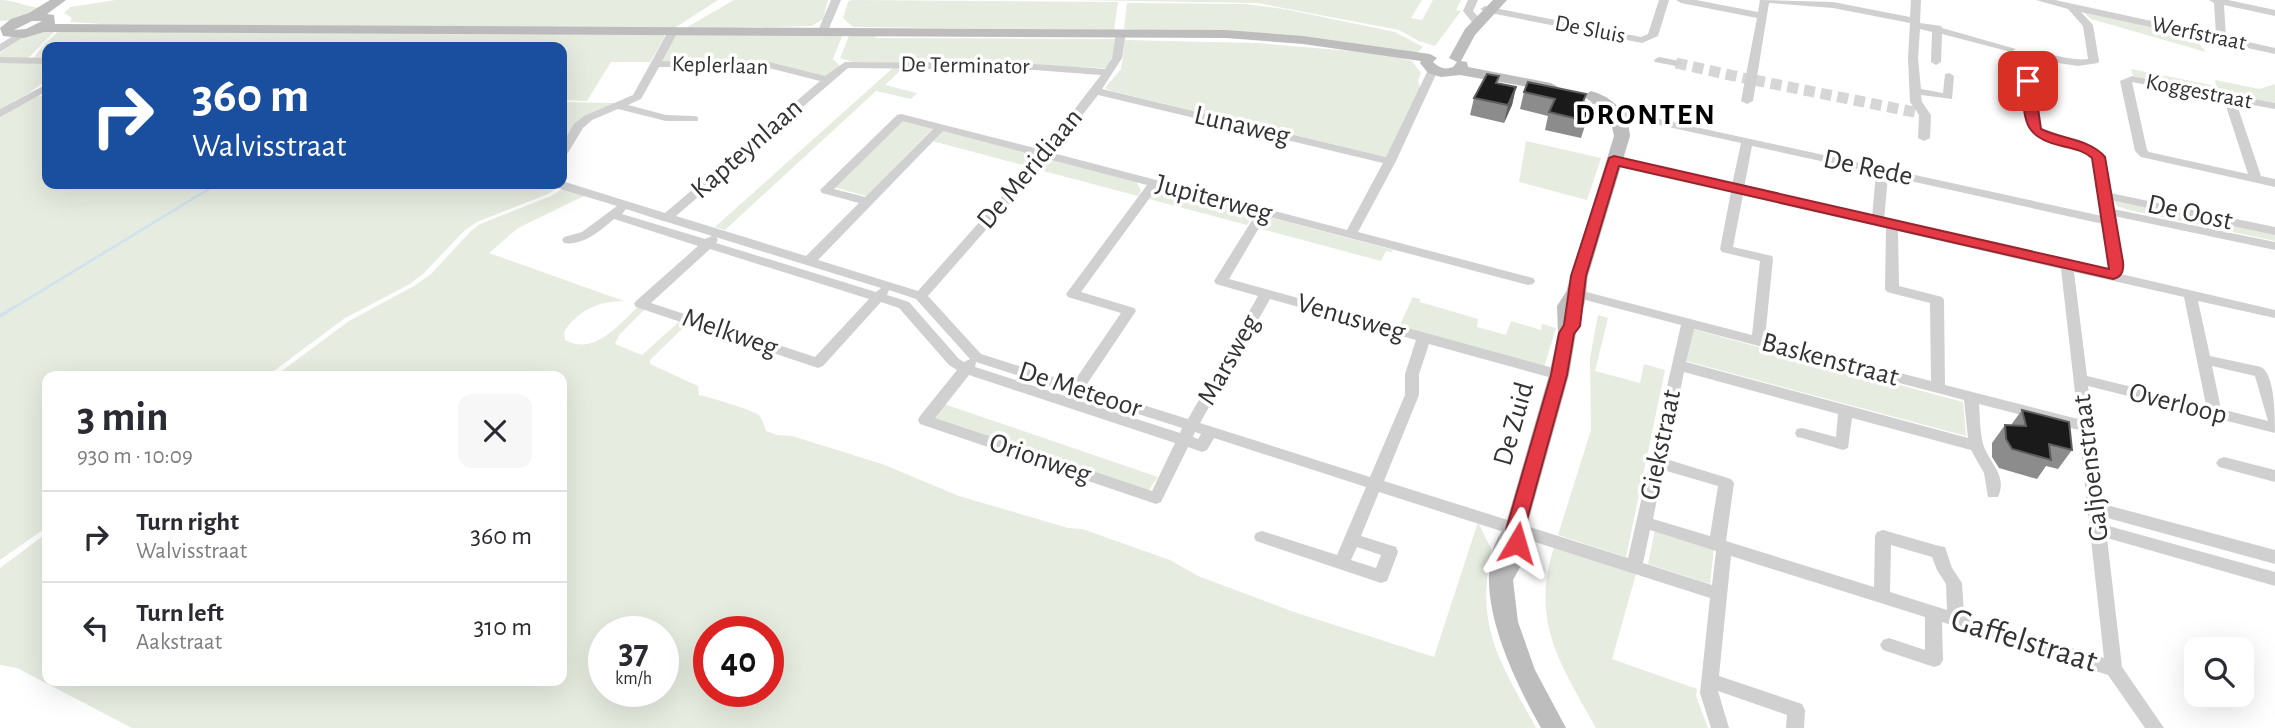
<!DOCTYPE html>
<meta charset="utf-8">
<style>
:root{--surface:#fff;--page:#f7f7f7;--text:#2b2b33;--muted:#7c7c81;--line:#e1e1e2}
body{margin:0;font-family:"Alegreya Sans",sans-serif;background:var(--page);color:var(--text);height:100vh;display:flex;flex-direction:column;font-size:26px;white-space:nowrap}
*{box-sizing:border-box;margin:0}
p{font-size:23px;color:var(--muted)}
.icon{flex:none;width:38px;height:38px;fill:none;stroke:currentColor;stroke-width:2;stroke-linecap:round;stroke-linejoin:round}
.map{position:relative;flex:1;overflow:hidden}
.panel{position:absolute;left:42px;top:371px;width:525px;height:315px;display:flex;flex-direction:column;background:var(--surface);border-radius:14px;box-shadow:0 7px 28px #0002}
.panel>*{flex:none}
.hud{position:absolute;left:42px;top:42px;width:525px;height:147px;border-radius:14px;box-shadow:0 7px 28px #0002;background:#1a4fa0;color:#fff;overflow:hidden}
.fabs{position:absolute;left:2184px;top:637px;display:grid;gap:14px}
.fabs a{display:grid;place-items:center;width:70px;height:70px;border-radius:14px;background:var(--surface);box-shadow:0 7px 28px #0002;font-size:35px}
.speed{position:absolute;left:588px;top:616px;display:flex;gap:14px;font-size:35px;font-weight:700;text-align:center}
.speed>*{display:grid;place-content:center;width:91px;height:91px;border-radius:50%;background:var(--surface);box-shadow:0 7px 28px #0002;line-height:1}
.speed small{font-size:18px;font-weight:400}
.speed .limit{border:10px solid #d22;background:#fff;color:#111}
.pin{position:absolute;display:grid;place-items:center;width:60px;height:60px;color:#fff;margin:-30px;border-radius:14px;box-shadow:0 4px 10px #0006}
.me{position:absolute;width:77px;margin:-38px;rotate:7deg;stroke-linejoin:round;filter:drop-shadow(0 0 5px #0008)}
.turn{display:flex;align-items:center;gap:24px;height:147px;padding:0 35px;font-size:32px}
.turn .icon{width:91px;height:91px;stroke-width:2.5}
.turn b{display:block;font-size:49px;line-height:60px}
.round{display:grid;place-items:center;flex:none;width:74px;height:74px;border-radius:14px;background:var(--page)}
.overview{display:flex;align-items:center;justify-content:space-between;height:119px;padding:0 35px}
h1{font-size:42px;font-weight:700;line-height:52px}
ul{padding:0;list-style:none}
li{display:flex;align-items:center;gap:21px;height:91px;padding:0 35px;border-top:2px solid var(--line)}
li div{flex:1}
li b{display:block;font-size:26px}
li em{font-style:normal}
.map>svg:first-child{display:block}
.green{fill:#e6ecdf;fill-rule:evenodd}
.lines{fill:none;stroke-linecap:round;stroke-linejoin:round}
.stream-far1{stroke:#cfe2ee;stroke-width:2.5}
.stream{stroke:#cfe2ee;stroke-width:3.5}
.street-tunnel{stroke:#d6d6d6;stroke-width:11;stroke-dasharray:11 6;stroke-linecap:butt}
.street{fill:#d0d0d0;fill-rule:evenodd}
.secondary{fill:#bdbdbd;fill-rule:evenodd}
.wall{fill:#8c8c8c}
.shaded-wall{fill:#5f5f5f}
.building{fill:#1a1a1a;stroke:#5f5f5f;stroke-width:2}
.route{fill:#e63946;stroke:#96252e;stroke-width:2}
.labels{text-anchor:middle;dominant-baseline:central;stroke-width:7;stroke-linejoin:round;paint-order:stroke}
.far-street-label{font-size:23px;fill:#333;stroke:#fff}
.street-label{font-size:28px;fill:#333;stroke:#fff}
.far-district-label{font-size:30px;font-weight:bold;letter-spacing:2px;fill:#000;stroke:#fff}
.near-street-label{font-size:33px;fill:#333;stroke:#fff}
</style>
<div class="map">
<svg width="2275" height="728" viewBox="0 0 2275 728">
<rect width="100%" height="100%" fill="#fff"/>
<!-- green -->
<path class="green" d="M 0,0 C 15,0 28,8 43,8 L 14,20 L 0,21 Z
M 116,0 L 718,0 L 673,29 L 102,24 L 70,22 L 72,18 L 64,13 L 70,7 Z
M 734,0 L 828,0 L 823,19 L 812,26 L 684,29 Z
M 852,0 L 1118,2 L 1114,30 L 853,27 L 843,18 L 848,2 Z
M 1074,0 L 1422,0 L 1411,18 L 1422,20 L 1433,0 L 1461,0 L 1456,10 L 1461,11 L 1435,46 L 1419,41 L 1399,30 L 1257,3 Z
M 1127,3 L 1246,4 L 1284,9 L 1395,32 L 1423,47 L 1417,53 L 1335,41 L 1124,29 Z
M 2082,11 L 2191,34 L 2206,52 L 2091,19 Z
M 57,29 L 27,59 L 0,58 L 0,53 L 23,36 Z
M 61,29 L 664,35 L 665,37 L 650,62 L 611,62 L 587,101 L 562,100 L 562,47 L 47,47 L 47,59 L 33,59 L 45,43 Z
M 679,34 L 842,36 L 833,59 L 840,66 L 825,77 L 770,63 L 660,62 L 675,36 Z
M 872,35 L 877,38 L 1115,39 L 1113,54 L 1107,68 L 853,62 L 840,58 L 849,36 Z
M 1125,40 L 1256,43 L 1387,54 L 1412,61 L 1421,73 L 1418,80 L 1420,88 L 1386,157 L 1112,91 L 1105,88 L 1121,69 Z
M 0,63 L 47,63 L 47,80 L 29,93 L 0,109 Z
M 894,67 L 903,68 L 885,85 L 917,93 L 911,99 L 876,91 L 725,230 L 715,227 Z
M 2131,69 L 2216,86 L 2215,80 L 2259,89 L 2275,84 L 2275,103 L 2133,76 Z
M 47,95 L 47,184 L 551,184 L 559,187 L 548,194 L 477,222 L 465,230 L 424,273 L 410,284 L 345,318 L 267,376 L 47,376 L 47,527 L 0,560 L 0,116 L 38,96 Z
M 562,102 L 614,103 L 616,104 L 570,133 L 562,147 Z
M 904,119 L 934,127 L 866,196 L 833,187 Z
M 943,130 L 1036,154 L 1026,166 L 932,141 Z
M 1526,141 L 1601,158 L 1587,200 L 1519,182 Z
M 1046,157 L 1136,181 L 1141,191 L 1138,196 L 1036,169 Z
M 564,188 L 586,195 L 518,228 L 489,253 L 624,301 C 599,301 578,310 564,332 L 565,340 C 595,356 618,325 639,306 L 646,308 L 619,335 L 615,344 L 642,355 L 681,320 L 688,323 L 650,360 L 650,364 L 698,386 L 699,395 C 706,396 755,411 759,415 C 762,418 764,426 766,431 L 777,435 L 792,436 L 882,464 L 959,496 L 1068,528 L 1082,529 L 1170,560 L 1198,576 L 1294,612 L 1434,657 L 1478,522 L 1492,551 C 1474,627 1501,663 1536,728 L 132,728 L 17,668 L 0,665 L 0,568 L 47,533 L 47,681 L 562,681 L 562,376 L 275,376 L 349,321 L 414,286 L 430,275 L 471,231 L 480,224 L 551,196 ZM 604,632 L 663,632 L 663,691 L 604,691 ZM 709,632 L 768,632 L 768,691 L 709,691 Z
M 1163,188 L 1254,213 L 1247,225 L 1149,199 L 1156,191 Z
M 2113,199 L 2275,234 L 2275,241 L 2129,210 L 2117,206 Z
M 1265,216 L 1393,250 L 1392,252 L 1386,251 L 1381,261 L 1258,228 Z
M 1413,297 L 1420,299 L 1420,302 L 1478,319 L 1477,327 L 1506,335 L 1511,321 L 1541,330 L 1542,324 L 1556,328 L 1544,367 L 1399,327 Z
M 1598,315 L 1608,318 L 1595,371 L 1640,383 L 1644,364 L 1665,370 L 1626,557 L 1558,535 L 1591,430 L 1590,358 Z
M 1692,329 L 1963,402 L 1966,436 L 1686,361 Z
M 941,403 L 1158,477 L 1148,491 L 931,417 Z
M 1655,530 L 1714,548 L 1710,584 L 1648,564 Z
M 1554,547 L 1636,574 L 1612,659 L 1697,689 L 1696,696 L 1708,728 L 1596,728 C 1561,664 1530,623 1554,547 Z"/>
<g class="lines">
<!-- stream-far1 -->
<path class="stream-far1" d="M 440,47 L 445,45
M 10,310 L 217,184"/>
<!-- stream -->
<path class="stream" d="M 0,316 L 13,308"/>
<!-- street-tunnel -->
<path class="street-tunnel" d="M 1676,63 L 1748,79
M 1754,80 L 1919,113"/>
<!-- street -->
<path class="street" d="M 831,0 L 841,0 L 827,33 L 818,35 L 817,33 Z
M 1468,0 L 1478,0 L 1473,11 L 1481,20 L 1480,22 L 1472,22 L 1463,11 Z
M 1659,0 L 1669,0 L 1658,36 L 1642,43 L 1485,12 L 1480,9 L 1485,6 L 1641,37 L 1648,34 Z
M 1676,0 L 1696,0 L 1758,12 L 1760,0 L 1833,2 L 1910,17 L 1911,0 L 1921,0 L 1920,23 L 1941,26 L 1942,28 L 2016,49 L 2011,52 L 1942,34 L 1941,62 L 1936,65 L 1931,62 L 1932,32 L 1920,29 L 1918,58 L 1921,89 L 1943,93 L 1945,74 L 1949,73 L 1954,76 L 1952,99 L 1921,95 L 1922,102 L 1931,115 L 1930,138 L 1924,141 L 1918,138 L 1919,115 L 1910,102 L 1908,58 L 1910,23 L 1833,8 L 1769,3 L 1753,101 L 1747,104 L 1741,101 L 1757,18 L 1681,3 Z
M 2036,0 L 2055,0 L 2216,35 L 2214,3 L 2209,0 L 2228,0 L 2275,10 L 2275,16 L 2224,5 L 2226,37 L 2275,48 L 2275,54 L 2081,12 L 2093,25 L 2099,61 L 2098,63 L 2078,66 L 2032,59 L 2039,125 C 2054,145 2084,138 2102,155 L 2110,193 L 2275,227 L 2275,235 L 2111,200 L 2113,209 L 2275,242 L 2275,250 L 2114,216 L 2122,262 L 2121,274 L 2275,310 L 2275,318 L 2198,301 L 2210,356 L 2261,367 C 2275,374 2275,417 2275,433 L 2088,386 L 2103,504 L 2275,550 L 2275,564 L 2104,517 L 2105,525 L 2275,572 L 2275,586 L 2107,538 L 2122,667 L 2164,728 L 2145,728 L 2108,675 L 1942,622 L 1943,660 L 1940,665 L 1934,667 L 1883,650 L 1880,645 L 1883,640 L 1889,638 L 1925,650 L 1925,617 L 1731,556 L 1719,676 L 1802,704 L 1805,710 L 1804,728 L 1786,728 L 1787,715 L 1718,691 L 1729,728 L 1711,728 L 1700,693 L 1710,598 L 1379,492 L 1361,536 L 1396,547 L 1398,552 L 1387,581 L 1381,583 L 1256,541 L 1254,537 L 1256,533 L 1262,531 L 1337,555 L 1366,487 L 1214,438 L 1207,450 L 1202,452 L 1188,447 L 1161,502 L 1156,504 L 920,424 L 918,420 L 920,416 L 957,370 L 949,365 L 899,308 L 881,302 L 823,366 L 818,368 L 636,307 L 634,304 L 636,301 L 698,246 L 614,219 C 600,231 583,246 564,243 L 562,240 L 564,237 L 582,232 L 617,206 L 554,187 L 552,184 L 562,184 L 562,181 L 665,213 L 820,81 L 769,68 L 659,67 L 641,99 L 628,105 L 666,115 L 694,116 L 698,117 L 698,121 L 666,121 L 618,109 L 592,120 L 583,128 L 566,156 L 562,157 L 562,144 L 574,124 L 584,116 L 633,95 L 669,30 L 674,27 L 679,30 L 662,61 L 769,62 L 825,76 L 845,62 L 1034,64 L 1105,69 L 1112,58 L 1116,33 L 1121,30 L 1126,33 L 1122,58 L 1102,89 L 1386,157 L 1428,70 L 1433,67 L 1437,68 L 1438,70 L 1396,161 L 1358,232 L 1533,278 L 1535,281 L 1533,284 L 1528,285 L 1266,216 L 1229,279 L 1564,371 L 1566,375 L 1564,379 L 1559,380 L 1429,344 L 1419,374 L 1419,395 L 1384,481 L 1628,558 L 1681,325 L 1570,296 L 1568,293 L 1575,289 L 1752,335 L 1760,261 L 1722,252 L 1720,249 L 1731,192 L 1609,163 L 1607,161 L 1613,157 L 1732,185 L 1741,143 L 1623,117 L 1623,113 L 1627,112 L 2102,216 L 2092,158 L 2079,149 L 2042,140 L 2035,135 L 2027,125 L 2022,54 C 2045,49 2066,62 2088,59 L 2083,26 L 2068,9 ZM 848,68 L 1034,70 L 1101,75 L 1043,150 L 901,114 L 897,115 L 820,190 L 822,193 L 859,203 L 806,256 L 676,216 ZM 1098,95 L 1383,163 L 1347,230 L 1053,153 ZM 903,121 L 933,129 L 865,197 L 834,189 ZM 943,131 L 1038,156 L 918,291 L 818,260 ZM 1752,146 L 1876,173 L 1872,217 L 1744,188 ZM 1048,159 L 1147,185 L 1066,294 L 1068,297 L 1121,313 L 1073,383 L 981,354 L 928,296 ZM 1888,176 L 2103,224 L 2110,262 L 2109,271 L 1884,220 ZM 1157,188 L 1256,214 L 1214,281 L 1216,284 L 1258,296 L 1188,419 L 1085,387 L 1136,311 L 1134,308 L 1081,292 ZM 1743,195 L 1886,228 L 1885,289 L 1887,292 L 1930,303 L 1931,381 L 1765,338 L 1773,259 L 1772,256 L 1733,247 ZM 626,209 L 663,221 L 667,222 L 881,288 L 876,292 L 716,243 L 718,240 L 716,237 L 712,236 L 705,239 L 622,214 ZM 1898,231 L 2061,269 L 2078,419 L 1945,385 L 1944,300 L 1942,297 L 1899,286 ZM 710,249 L 869,299 L 815,357 L 651,303 ZM 2074,272 L 2184,297 L 2206,405 L 2087,376 ZM 889,290 L 916,299 L 970,359 L 964,362 L 959,359 L 909,302 L 887,295 ZM 1270,299 L 1416,340 L 1405,374 L 1405,395 L 1370,477 L 1200,423 ZM 1694,329 L 1964,400 L 1968,438 L 1686,362 ZM 976,362 L 1182,428 L 1180,433 L 975,367 ZM 2212,366 L 2255,376 L 2268,421 L 2221,409 ZM 1684,372 L 1838,414 L 1836,437 L 1802,428 L 1797,429 L 1795,433 L 1797,437 L 1802,438 L 1843,450 L 1848,448 L 1852,418 L 1971,450 L 1984,473 L 1988,497 L 1998,497 C 2008,475 1989,463 1983,444 C 1980,432 1980,417 1979,404 L 2079,430 L 2104,658 L 1964,615 L 1962,583 L 1952,568 L 1945,547 L 1939,546 L 1883,530 L 1877,532 L 1875,536 L 1874,587 L 1726,541 L 1734,483 L 1731,479 L 1666,459 ZM 969,375 L 1175,443 L 1152,491 L 935,418 ZM 1195,432 L 1201,434 L 1198,439 L 1193,437 ZM 1663,470 L 1718,486 L 1710,536 L 1653,519 ZM 1650,530 L 1716,551 L 1712,585 L 1643,563 ZM 1891,545 L 1932,557 L 1937,570 L 1946,584 L 1947,610 L 1890,592 ZM 1357,547 L 1381,555 L 1376,568 L 1351,560 Z
M 21,31 L 26,34 L 25,36 L 0,52 L 0,44 Z
M 0,57 L 47,58 L 47,64 L 0,63 Z
M 1659,57 L 1680,61 L 1681,63 L 1676,66 L 1655,62 L 1654,60 Z
M 2132,76 L 2275,103 L 2275,109 L 2236,102 L 2261,176 L 2275,179 L 2275,187 L 2141,157 L 2135,151 L 2120,81 ZM 2132,82 L 2224,100 L 2248,174 L 2149,152 L 2147,150 Z
M 47,84 L 47,91 L 0,117 L 0,109 Z
M 2224,457 L 2275,470 L 2275,482 L 2219,467 L 2216,463 L 2219,459 Z"/>
<!-- secondary -->
<path class="secondary" d="M 50,0 L 66,0 L 47,14 L 54,15 L 55,24 L 1226,30 L 1303,36 L 1430,54 L 1437,58 L 1433,62 C 1439,68 1445,70 1453,67 L 1457,62 L 1449,58 L 1465,29 L 1493,0 L 1507,0 L 1475,35 L 1461,61 L 1467,62 L 1468,67 L 1551,83 L 1558,87 L 1551,91 L 1460,75 L 1441,77 L 1428,73 L 1420,63 L 1421,61 L 1303,44 L 1226,38 L 44,32 L 24,38 L 3,36 L 0,28 L 11,19 L 29,13 ZM 32,21 L 42,21 L 26,29 L 14,30 Z
M 1591,91 C 1613,97 1629,113 1630,136 L 1588,276 C 1586,286 1587,302 1582,310 L 1575,312 L 1576,333 L 1569,375 L 1526,530 L 1528,543 L 1524,560 L 1513,580 L 1518,622 L 1535,670 L 1566,728 L 1541,728 C 1513,678 1463,579 1505,527 L 1549,375 L 1558,333 L 1557,306 L 1566,292 L 1614,136 L 1609,114 L 1583,96 Z"/>
</g>
<!-- wall -->
<path class="wall" d="M 1497,83 L 1516,87 L 1512,105 L 1504,123 L 1470,115 L 1474,98 Z
M 1524,92 L 1592,104 L 1581,138 L 1545,130 L 1548,116 L 1520,109 Z
M 2022,410 L 2072,450 L 2058,469 L 2046,466 L 2037,479 L 1999,468 L 1992,457 L 1992,443 L 2005,425 L 2011,425 Z"/>
<!-- shaded-wall -->
<path class="shaded-wall" d="M 1516,87 L 1512,105 L 1504,123 L 1508,105 Z"/>
<!-- building -->
<path class="building" d="M 1487,74 L 1499,76 L 1496,83 L 1516,87 L 1508,105 L 1474,98 Z
M 1528,82 L 1586,94 L 1583,102 L 1592,104 L 1586,121 L 1549,112 L 1555,99 L 1524,92 Z
M 2022,410 L 2069,422 L 2072,450 L 2049,444 L 2051,460 L 2012,449 L 2006,439 L 2005,425 L 2026,426 Z"/>
<!-- route -->
<path class="route" d="M 2028,77 L 2034,81 L 2041,129 C 2061,139 2090,139 2105,157 L 2123,262 C 2124,271 2122,277 2113,279 L 1619,166 L 1586,276 L 1580,326 L 1574,334 L 1567,375 L 1524,530 L 1526,543 L 1523,548 L 1517,550 L 1510,548 L 1506,530 L 1551,375 L 1559,333 L 1564,325 L 1571,276 L 1609,158 L 1614,156 L 2109,269 L 2092,158 C 2083,150 2073,149 2062,146 C 2020,137 2025,117 2022,81 Z"/>
<g class="labels">
<!-- far-street labels -->
<g class="far-street-label">
<text transform="translate(1590 30) rotate(11)">De Sluis</text>
<text transform="translate(2199 34) rotate(12)">Werfstraat</text>
<text transform="translate(720 66) rotate(2)">Keplerlaan</text>
<text transform="translate(965 66) rotate(1)">De Terminator</text>
<text transform="translate(2199 92) rotate(11)">Koggestraat</text>
</g>
<!-- street labels -->
<g class="street-label">
<text transform="translate(1242 126) rotate(13)">Lunaweg</text>
<text transform="translate(747 149) rotate(-41)">Kapteynlaan</text>
<text transform="translate(1868 168) rotate(12)">De Rede</text>
<text transform="translate(1030 169) rotate(-50)">De Meridiaan</text>
<text transform="translate(1214 199) rotate(15)">Jupiterweg</text>
<text transform="translate(2190 213) rotate(12)">De Oost</text>
<text transform="translate(1351 318) rotate(16)">Venusweg</text>
<text transform="translate(730 333) rotate(19)">Melkweg</text>
<text transform="translate(1229 360) rotate(-61)">Marsweg</text>
<text transform="translate(1830 360) rotate(15)">Baskenstraat</text>
<text transform="translate(1080 390) rotate(18)">De Meteoor</text>
<text transform="translate(2178 404) rotate(14)">Overloop</text>
<text transform="translate(1514 424) rotate(-74)">De Zuid</text>
<text transform="translate(1661 445) rotate(-78)">Giekstraat</text>
<text transform="translate(1040 459) rotate(19)">Orionweg</text>
<text transform="translate(2091 468) rotate(-97)">Galjoenstraat</text>
</g>
<!-- far-district labels -->
<g class="far-district-label">
<text x="1646" y="115">DRONTEN</text>
</g>
<!-- near-street labels -->
<g class="near-street-label">
<text transform="translate(2024 641) rotate(17)">Gaffelstraat</text>
</g>
</g>
</svg>
<div class="fabs">
<a><svg class="icon" aria-label="search" viewBox="0 0 24 24"><circle cx="10" cy="10" r="6"/><path d="M15 15l6 6"/></svg></a>
</div>
<div class="speed"><div>37<small>km/h</small></div><div class="limit">40</div></div>
<div class="pin" style="left:2028px;top:81px;background:#d93025"><svg class="icon" aria-label="arrive" viewBox="0 0 24 24"><path d="M6 21V4h12l-3 4 3 4H6"/></svg></div>
<svg class="me" style="left:1517px;top:543px" viewBox="-20 -20 40 40"><path d="M0-17L14 15 0 8-14 15z" fill="#e63946" stroke="#fff" stroke-width="4"/></svg>
<div class="hud">
<div class="turn"><svg class="icon" aria-label="right" viewBox="0 0 24 24"><path d="M7 20v-9h11M14 6l5 5-5 5"/></svg><div><b>360 m</b>Walvisstraat</div></div>
</div>
<section class="panel">
<div class="overview"><div><h1>3 min</h1><p>930 m · 10:09</p></div><a class="round"><svg class="icon" aria-label="close" viewBox="0 0 24 24"><path d="M6 6l12 12M18 6L6 18"/></svg></a></div>
<ul>
<li><svg class="icon" aria-label="right" viewBox="0 0 24 24"><path d="M7 20v-9h11M14 6l5 5-5 5"/></svg><div><b>Turn right</b><p>Walvisstraat</p></div><em>360 m</em></li>
<li><svg class="icon" aria-label="left" viewBox="0 0 24 24"><path d="M17 20v-9H6M10 6l-5 5 5 5"/></svg><div><b>Turn left</b><p>Aakstraat</p></div><em>310 m</em></li>
</ul>
</section>
</div>
